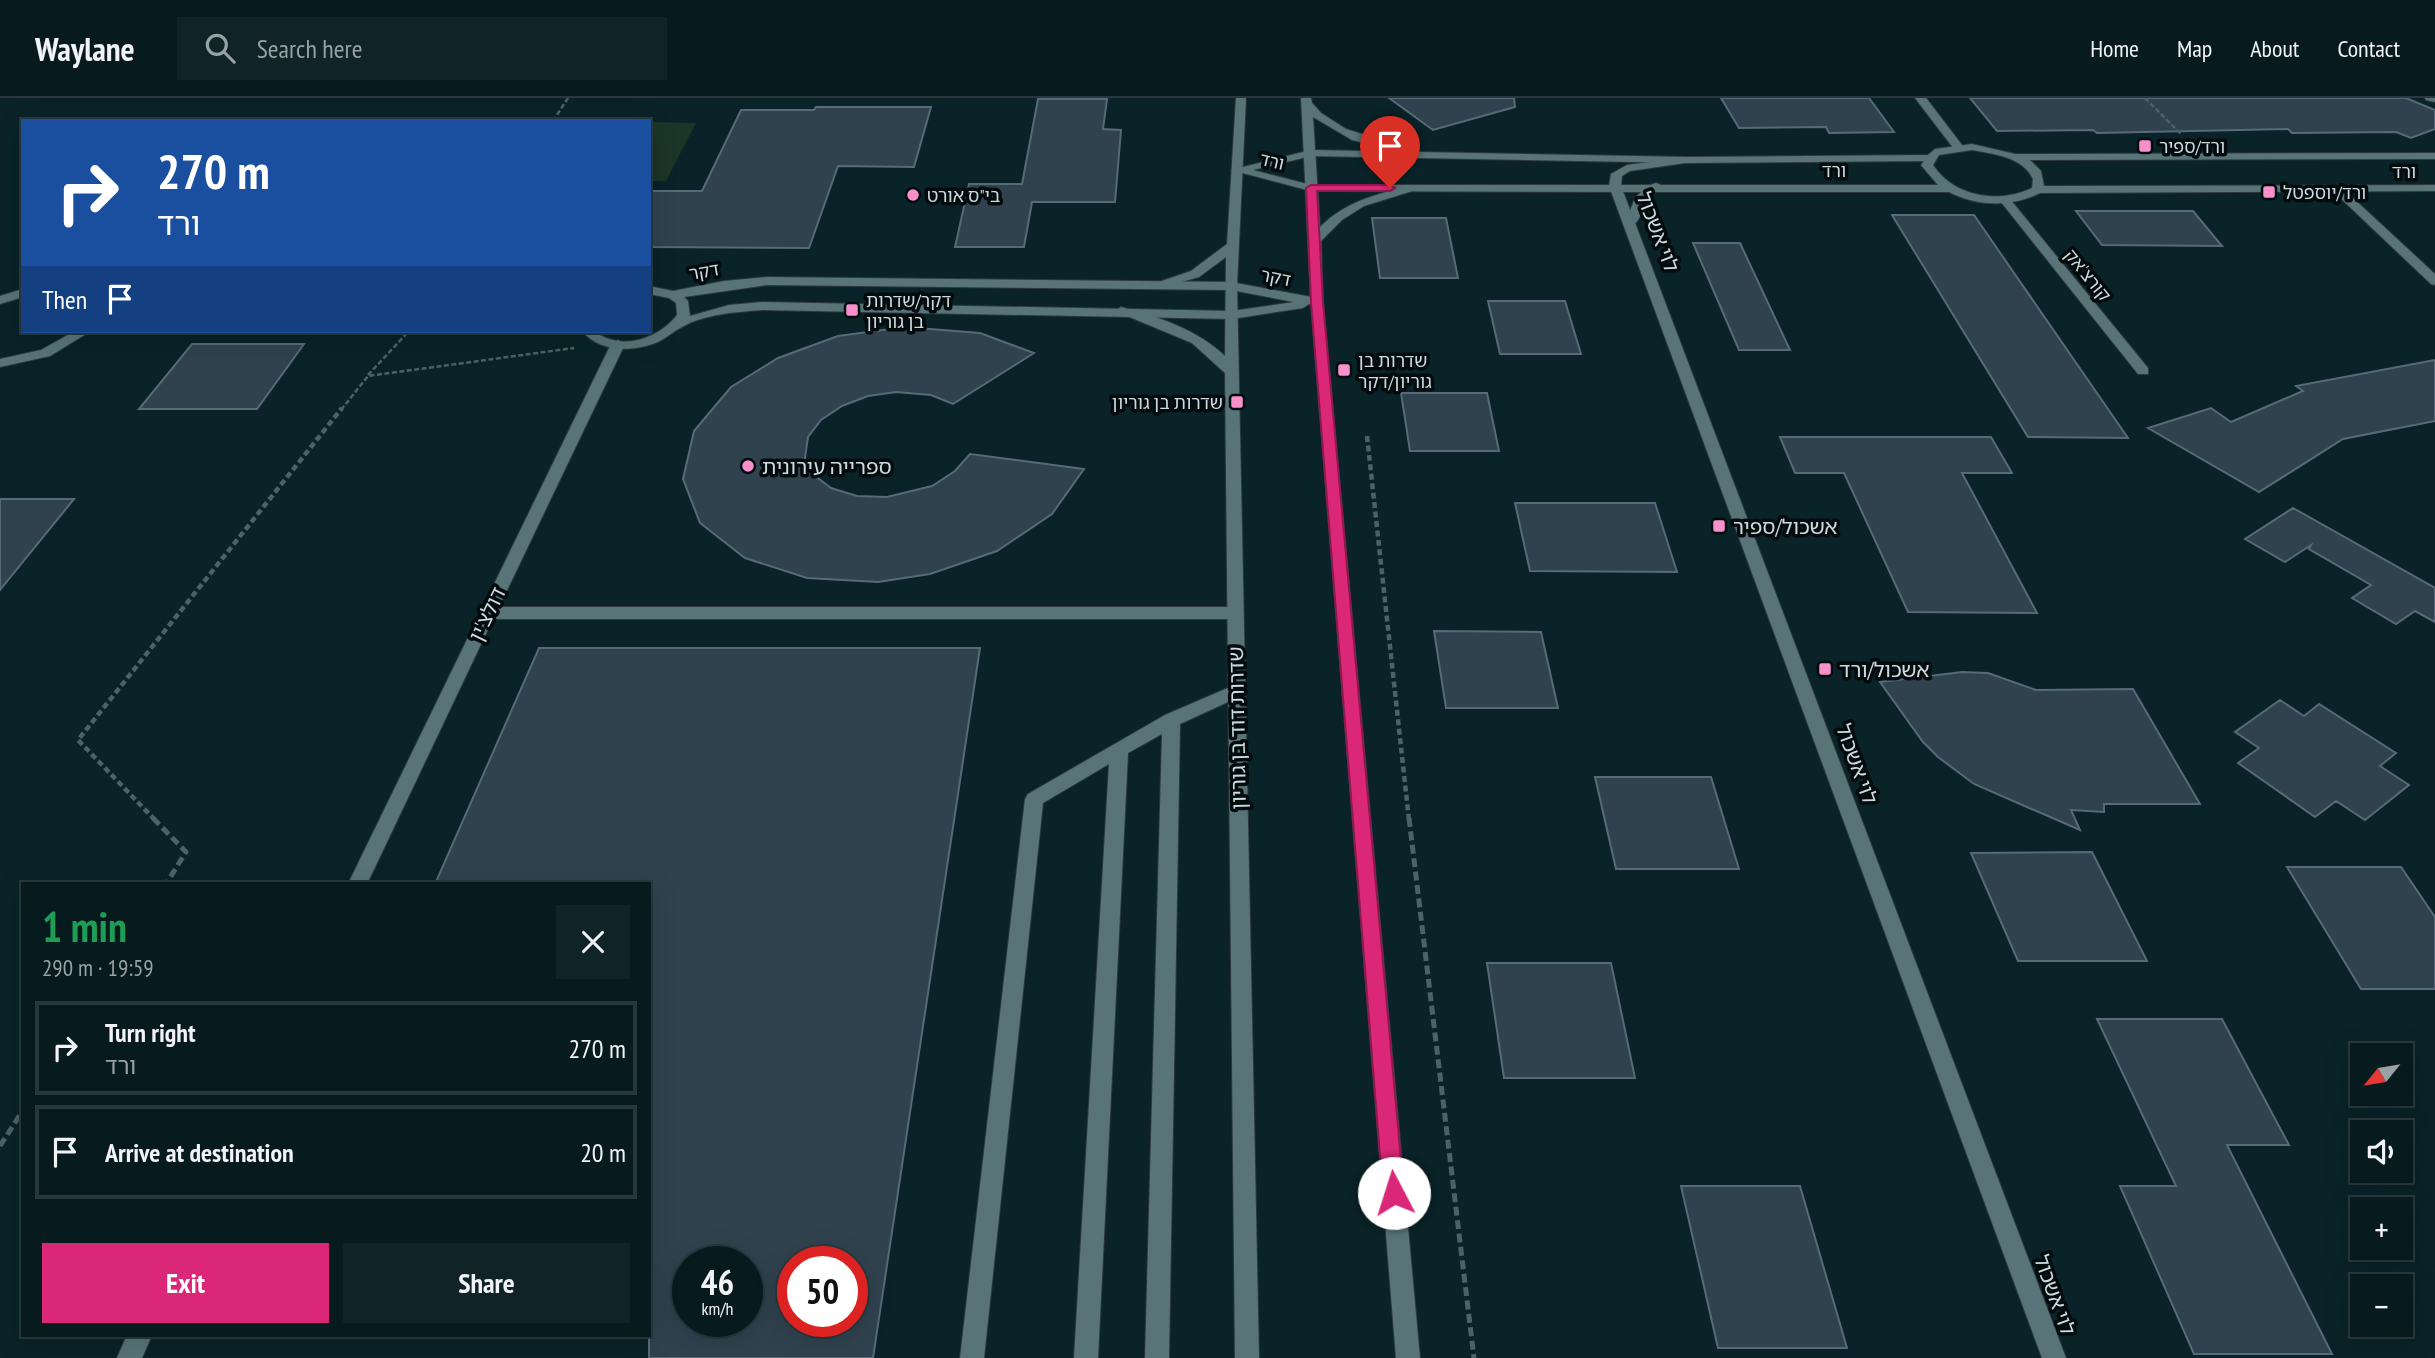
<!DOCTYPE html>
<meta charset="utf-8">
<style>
:root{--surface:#071a1e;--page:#102327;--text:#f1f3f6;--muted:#98a1a4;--line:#28383c;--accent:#db2777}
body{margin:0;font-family:"PT Sans Narrow","Noto Sans Hebrew",sans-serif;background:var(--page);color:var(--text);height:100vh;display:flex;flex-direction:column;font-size:26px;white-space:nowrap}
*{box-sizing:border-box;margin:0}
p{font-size:23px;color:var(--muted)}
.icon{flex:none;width:38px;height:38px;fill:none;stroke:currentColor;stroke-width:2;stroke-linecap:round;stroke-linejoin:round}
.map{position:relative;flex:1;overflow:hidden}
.side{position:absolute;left:21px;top:784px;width:630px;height:455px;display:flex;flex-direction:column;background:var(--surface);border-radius:0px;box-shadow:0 7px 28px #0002,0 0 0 2px var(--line)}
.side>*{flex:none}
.banner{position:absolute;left:21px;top:21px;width:630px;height:214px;border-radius:0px;box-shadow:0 7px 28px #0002,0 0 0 2px var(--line);background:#1a4fa0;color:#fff;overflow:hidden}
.needle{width:46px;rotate:240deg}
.buttons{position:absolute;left:2350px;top:945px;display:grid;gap:14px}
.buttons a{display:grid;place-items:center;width:63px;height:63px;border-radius:0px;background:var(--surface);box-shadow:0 7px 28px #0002,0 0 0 2px var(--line);font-size:35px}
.speed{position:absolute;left:672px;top:1148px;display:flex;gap:14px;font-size:35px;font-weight:700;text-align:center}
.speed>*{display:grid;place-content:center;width:91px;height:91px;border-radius:50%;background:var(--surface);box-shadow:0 7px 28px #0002,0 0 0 2px var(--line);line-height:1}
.speed small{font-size:18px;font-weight:400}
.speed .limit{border:10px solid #d22;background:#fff;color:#111}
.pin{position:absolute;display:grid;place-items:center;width:60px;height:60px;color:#fff;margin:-72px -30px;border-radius:50% 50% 50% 0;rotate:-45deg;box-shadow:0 0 7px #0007}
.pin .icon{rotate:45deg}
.me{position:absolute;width:77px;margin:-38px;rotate:355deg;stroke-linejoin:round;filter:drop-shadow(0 0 5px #0008)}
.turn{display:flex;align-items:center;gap:24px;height:147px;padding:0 21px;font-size:32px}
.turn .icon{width:91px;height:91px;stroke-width:2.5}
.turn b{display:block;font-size:49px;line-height:60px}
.then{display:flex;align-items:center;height:66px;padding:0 21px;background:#0003;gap:14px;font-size:26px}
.round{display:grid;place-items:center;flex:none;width:74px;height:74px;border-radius:0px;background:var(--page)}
.head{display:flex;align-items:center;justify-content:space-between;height:119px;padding:0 21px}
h1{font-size:42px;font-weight:800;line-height:52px;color:#1e9e55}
.action{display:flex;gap:14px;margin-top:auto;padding:14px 21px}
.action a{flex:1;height:80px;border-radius:0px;background:var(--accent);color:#fff;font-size:28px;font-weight:800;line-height:80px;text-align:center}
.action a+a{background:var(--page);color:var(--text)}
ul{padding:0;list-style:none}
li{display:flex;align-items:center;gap:21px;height:94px;margin:0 14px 10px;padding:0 7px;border:4px solid var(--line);border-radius:0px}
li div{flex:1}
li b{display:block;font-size:26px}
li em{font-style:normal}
header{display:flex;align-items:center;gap:42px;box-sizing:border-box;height:98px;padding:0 35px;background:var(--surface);border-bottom:2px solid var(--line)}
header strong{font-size:33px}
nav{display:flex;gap:38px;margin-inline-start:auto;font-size:24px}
.search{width:490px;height:63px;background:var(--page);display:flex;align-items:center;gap:18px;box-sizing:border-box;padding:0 24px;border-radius:0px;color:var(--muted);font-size:26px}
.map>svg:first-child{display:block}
.green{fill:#1b3526}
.building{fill:#2f424e;stroke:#566a78;stroke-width:2;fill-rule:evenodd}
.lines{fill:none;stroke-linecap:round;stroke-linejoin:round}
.service-casing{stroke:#2d3a3e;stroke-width:2}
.minor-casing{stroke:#2d3a3e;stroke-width:2}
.tertiary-casing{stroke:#2d3a3e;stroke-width:2}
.secondary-casing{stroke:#2d3a3e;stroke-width:2}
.path-far2{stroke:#4c6266;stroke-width:2.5;stroke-dasharray:5 2.5;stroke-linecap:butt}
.path-far1{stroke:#4c6266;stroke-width:4.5;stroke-dasharray:6 3.5;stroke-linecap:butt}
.path{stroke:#4c6266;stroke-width:5;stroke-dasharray:9 4.5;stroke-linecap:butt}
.service{fill:#587479;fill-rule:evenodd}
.minor{fill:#587479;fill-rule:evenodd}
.tertiary{fill:#587479;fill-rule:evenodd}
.secondary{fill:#587479;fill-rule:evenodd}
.route{fill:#db2777;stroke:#8e194d;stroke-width:2}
.poi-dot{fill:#f890cb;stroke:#030b0d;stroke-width:2.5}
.labels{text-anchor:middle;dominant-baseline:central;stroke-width:7;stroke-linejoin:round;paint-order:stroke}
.far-poi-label{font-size:18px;fill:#ccdbde;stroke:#030b0d;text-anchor:start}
.far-street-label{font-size:18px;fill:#ccdbde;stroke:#030b0d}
.street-label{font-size:21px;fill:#ccdbde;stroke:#030b0d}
.poi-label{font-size:21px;fill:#ccdbde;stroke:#030b0d;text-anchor:start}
</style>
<header>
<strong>Waylane</strong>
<div class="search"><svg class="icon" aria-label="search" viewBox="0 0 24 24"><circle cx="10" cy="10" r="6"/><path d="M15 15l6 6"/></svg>Search here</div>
<nav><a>Home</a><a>Map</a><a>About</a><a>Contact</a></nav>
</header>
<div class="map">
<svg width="2435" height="1260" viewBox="0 0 2435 1260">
<rect width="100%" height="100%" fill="#092328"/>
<!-- green -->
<path class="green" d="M 649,24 L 696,25 L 666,83 L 649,83 Z"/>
<!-- building -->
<path class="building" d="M 1389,0 L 1514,0 L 1515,9 L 1433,32 Z
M 1721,0 L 1869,0 L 1894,34 L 1829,35 L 1826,29 L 1739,30 Z
M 1970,0 L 2406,0 L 2435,12 L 2435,31 L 2411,40 L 2396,34 L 2292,35 L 2288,31 L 2097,35 L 2093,32 L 1997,33 Z
M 1038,1 L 1107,1 L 1103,31 L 1121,32 L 1115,104 L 1032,104 L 1024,149 L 955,149 L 969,86 L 1022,86 Z
M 816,9 L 931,9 L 914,69 L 838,68 L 809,150 L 649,149 L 649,93 L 702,93 L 741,12 L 814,12 Z
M 2076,113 L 2193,113 L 2222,148 L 2102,147 Z
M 1892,117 L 1974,117 L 2128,340 L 2028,339 Z
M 1372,120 L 1446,120 L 1458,180 L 1380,180 Z
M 1693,145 L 1740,145 L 1790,252 L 1739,252 Z
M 1488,203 L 1565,203 L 1581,256 L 1500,256 Z
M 905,229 L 980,235 L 1034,255 L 953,306 L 931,297 L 896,294 L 868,298 L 842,308 L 821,322 L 808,339 L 805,360 L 814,377 L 831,390 L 857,398 L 887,399 L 932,388 L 955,373 L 970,356 L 1084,371 L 1052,416 L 997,453 L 930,476 L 878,484 L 807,480 L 745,460 L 700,425 L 683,381 L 694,333 L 731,289 L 778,260 L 838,238 Z
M 192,246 L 304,246 L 257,311 L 139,311 Z
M 2435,262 L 2435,323 L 2343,341 L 2259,394 L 2148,330 L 2211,310 L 2231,324 L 2303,293 L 2296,288 Z
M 1401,295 L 1487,295 L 1499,353 L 1410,353 Z
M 1780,339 L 1991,339 L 2012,375 L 1962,375 L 2037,515 L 1908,514 L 1844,375 L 1795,375 Z
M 0,401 L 74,401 L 0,492 Z
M 1515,405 L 1655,405 L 1677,474 L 1530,473 Z
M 2293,410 L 2435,490 L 2435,524 L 2415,513 L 2396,526 L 2352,500 L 2371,487 L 2309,451 L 2311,447 L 2285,464 L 2245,441 Z
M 1434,533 L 1541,534 L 1558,610 L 1446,610 Z
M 539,550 L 980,550 L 873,1260 L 649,1260 L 649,786 L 435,786 ZM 688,1164 L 747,1164 L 747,1223 L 688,1223 ZM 793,1164 L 852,1164 L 852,1223 L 793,1223 Z
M 1962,574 L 1988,575 L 2036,592 L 2133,591 L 2200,706 L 2104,706 L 2104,714 L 2071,712 L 2080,732 L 1974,686 L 1938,659 L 1923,644 L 1880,584 Z
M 2280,602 L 2304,618 L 2319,606 L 2396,655 L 2380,668 L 2409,687 L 2365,722 L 2336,703 L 2315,719 L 2238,665 L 2259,650 L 2235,634 Z
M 1595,679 L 1711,679 L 1739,771 L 1616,771 Z
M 2092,754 L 2147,863 L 2018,863 L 1971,755 Z
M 2287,769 L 2401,769 L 2435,819 L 2435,891 L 2361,891 Z
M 1487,865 L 1611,865 L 1635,980 L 1504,980 Z
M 2097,921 L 2222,921 L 2289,1047 L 2227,1047 L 2332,1256 L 2194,1256 L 2120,1088 L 2176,1088 Z
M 1681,1088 L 1800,1088 L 1847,1250 L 1718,1250 Z"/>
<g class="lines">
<!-- service casing -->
<g class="service-casing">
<path id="service" d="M 1237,586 L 1246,592 L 1243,597 L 1180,626 L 1169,1260 L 1145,1260 L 1162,636 L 1128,655 L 1098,1260 L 1074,1260 L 1109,666 L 1043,705 L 984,1260 L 960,1260 L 1025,701 L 1028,696 L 1165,617 Z"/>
</g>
<!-- minor casing -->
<g class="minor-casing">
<path id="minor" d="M 1915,0 L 1926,0 L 1962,47 L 1962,51 L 1954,51 Z
M 2425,0 L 2435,0 L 2435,4 L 2426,2 Z
M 1688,59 L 1694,62 L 1692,64 L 1630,73 L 1622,78 L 1621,88 L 2066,1260 L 2042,1260 L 1609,88 L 1611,76 L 1627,67 Z
M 2333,89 L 2341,89 L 2435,176 L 2435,187 L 2431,186 L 2333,93 Z
M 2001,100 L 2009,100 L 2148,270 L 2148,276 L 2138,276 L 2001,104 Z
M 618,242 L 625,246 L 499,509 L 1235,509 L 1243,515 L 1235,521 L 493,521 L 367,786 L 348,786 L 611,246 Z
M 127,1237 L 152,1237 L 142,1260 L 117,1260 Z"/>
</g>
<!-- tertiary casing -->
<g class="tertiary-casing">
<path id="tertiary" d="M 1972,46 L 2015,56 L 2435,55 L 2435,61 L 2030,62 L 2041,73 L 2044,88 L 2435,87 L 2435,93 L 2040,95 C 2012,109 1978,109 1949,94 L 1656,94 C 1642,105 1642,123 1631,129 L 1625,125 L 1635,100 L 1641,94 L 1311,93 L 1231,72 L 1311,52 L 1689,59 L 1928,57 L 1935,51 ZM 1972,52 C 1994,56 2023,59 2033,81 L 2032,90 C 1999,106 1954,99 1933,67 L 1939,57 ZM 1311,58 L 1689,65 L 1924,63 L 1921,67 L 1938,87 L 1661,87 L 1656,85 L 1650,87 L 1311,87 L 1253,72 Z
M 767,179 L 1231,184 L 1317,200 L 1323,204 L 1317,208 L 1309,206 L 1303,210 L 1232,221 L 762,212 C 737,214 704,216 682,229 C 673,233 667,240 658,244 C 633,254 601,255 582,233 C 596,232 600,239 613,242 C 637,248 663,235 677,217 L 676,205 L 669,200 L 649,196 L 649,188 L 673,193 L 724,183 ZM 767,187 L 1231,192 L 1294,204 L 1232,213 L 762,204 L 729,207 L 690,218 L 688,203 L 684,199 Z
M 23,191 L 23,199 L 0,206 L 0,198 Z
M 75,233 L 91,233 L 50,258 L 0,269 L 0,261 L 41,252 Z"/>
</g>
<!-- secondary casing -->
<g class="secondary-casing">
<path id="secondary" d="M 1236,0 L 1246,0 L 1237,188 L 1259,1260 L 1235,1260 L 1225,275 L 1192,245 L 1115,213 L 1121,209 C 1159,219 1196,231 1225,258 L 1226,159 L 1199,179 L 1156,191 L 1150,187 L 1191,173 L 1227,146 Z
M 1301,0 L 1311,0 L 1312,5 L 1321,15 L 1346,31 L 1423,55 L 1417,58 L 1352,42 L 1313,19 L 1320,129 C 1347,102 1380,95 1416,87 L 1422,90 L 1364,108 L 1342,122 L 1321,143 L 1323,204 L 1420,1260 L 1396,1260 L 1311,204 Z"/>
</g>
<!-- path-far2 -->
<path class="path-far2" d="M 2145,0 L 2181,36
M 553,23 L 568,0
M 368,277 L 409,233
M 341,312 L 368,278 L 574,250"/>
<!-- path-far1 -->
<path class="path-far1" d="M 1367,338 L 1409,722
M 155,722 L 78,642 L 342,310"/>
<!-- path -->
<path class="path" d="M 153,720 L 186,754 L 166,786
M 1409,720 L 1474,1260
M 0,1048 L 23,1012"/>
<!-- service -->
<use href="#service" class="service"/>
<!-- minor -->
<use href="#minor" class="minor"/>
<!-- tertiary -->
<use href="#tertiary" class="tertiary"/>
<!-- secondary -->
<use href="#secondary" class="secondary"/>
</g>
<!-- route -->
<path class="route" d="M 1311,87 L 1390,87 L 1395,90 L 1390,93 L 1317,93 L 1323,204 L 1404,1095 L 1401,1102 L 1394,1105 L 1386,1102 L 1383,1095 L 1311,204 L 1306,90 Z"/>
<!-- markers -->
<g class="poi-dot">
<rect x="2138" y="41" width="14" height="14" rx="3.5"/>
<rect x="2262" y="87" width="14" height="14" rx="3.5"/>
<circle cx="913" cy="97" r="7"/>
<rect x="845" y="205" width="14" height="14" rx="3.5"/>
<rect x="1337" y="265" width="14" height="14" rx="3.5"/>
<rect x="1230" y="297" width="14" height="14" rx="3.5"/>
<circle cx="748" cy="368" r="7"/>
<rect x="1712" y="421" width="14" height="14" rx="3.5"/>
<rect x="1818" y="564" width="14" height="14" rx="3.5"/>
</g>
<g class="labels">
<!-- far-poi labels -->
<g class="far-poi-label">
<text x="2159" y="48">ורד/ספיר</text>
<text x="2283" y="94">ורד/יוספטל</text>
<text x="927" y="97">בי"ס אורט</text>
<text x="866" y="202">דקר/שדרות<tspan x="866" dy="21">בן גוריון</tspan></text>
<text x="1358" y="262">שדרות בן<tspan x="1358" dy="21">גוריון/דקר</tspan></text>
<text x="1223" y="304" text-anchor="end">שדרות בן גוריון</text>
</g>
<!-- far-street labels -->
<g class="far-street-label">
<text transform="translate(1272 63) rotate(13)">ורד</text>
<text x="1834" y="72">ורד</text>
<text x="2404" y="73">ורד</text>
<text transform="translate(704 173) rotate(-10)">דקר</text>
<text transform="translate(2088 177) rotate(51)">קורצ'אק</text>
<text transform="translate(1276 179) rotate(11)">דקר</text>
</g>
<!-- street labels -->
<g class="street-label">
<text transform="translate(1658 134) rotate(69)">לוי אשכול</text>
<text transform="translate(487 516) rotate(-64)">דולצ'ין</text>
<text transform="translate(1237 630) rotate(-91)">שדרות דוד בן גוריון</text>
<text transform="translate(1857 666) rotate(70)">לוי אשכול</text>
<text transform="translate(2055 1197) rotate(70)">לוי אשכול</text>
</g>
<!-- poi labels -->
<g class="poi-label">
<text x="762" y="368">ספרייה עירונית</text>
<text x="1733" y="428">אשכול/ספיר</text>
<text x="1839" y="571">אשכול/ורד</text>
</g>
</g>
</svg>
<div class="buttons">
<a><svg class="needle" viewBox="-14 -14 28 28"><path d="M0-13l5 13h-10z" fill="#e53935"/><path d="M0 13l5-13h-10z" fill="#98a1a4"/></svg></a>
<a><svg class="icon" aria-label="sound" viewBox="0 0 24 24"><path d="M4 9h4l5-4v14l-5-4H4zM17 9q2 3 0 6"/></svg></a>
<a>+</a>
<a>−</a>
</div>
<div class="speed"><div>46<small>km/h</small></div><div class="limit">50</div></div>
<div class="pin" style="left:1390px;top:90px;background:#d93025"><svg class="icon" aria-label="arrive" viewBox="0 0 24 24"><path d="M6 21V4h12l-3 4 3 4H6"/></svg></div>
<svg class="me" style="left:1394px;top:1095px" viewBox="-20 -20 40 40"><circle r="19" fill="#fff"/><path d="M0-13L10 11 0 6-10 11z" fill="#db2777"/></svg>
<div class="banner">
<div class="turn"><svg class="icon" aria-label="right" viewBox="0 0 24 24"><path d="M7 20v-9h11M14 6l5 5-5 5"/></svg><div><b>270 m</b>ורד</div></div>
<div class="then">Then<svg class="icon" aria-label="arrive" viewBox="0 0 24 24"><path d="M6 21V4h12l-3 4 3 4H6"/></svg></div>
</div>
<section class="side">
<div class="head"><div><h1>1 min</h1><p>290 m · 19:59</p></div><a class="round"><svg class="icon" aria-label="close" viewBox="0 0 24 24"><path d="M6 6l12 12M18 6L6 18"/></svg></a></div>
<ul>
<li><svg class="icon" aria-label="right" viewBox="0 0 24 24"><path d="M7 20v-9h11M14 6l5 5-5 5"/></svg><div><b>Turn right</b><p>ורד</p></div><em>270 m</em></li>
<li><svg class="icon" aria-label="arrive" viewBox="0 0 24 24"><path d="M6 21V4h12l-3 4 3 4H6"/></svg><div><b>Arrive at destination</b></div><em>20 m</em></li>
</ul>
<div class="action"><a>Exit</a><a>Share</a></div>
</section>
</div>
